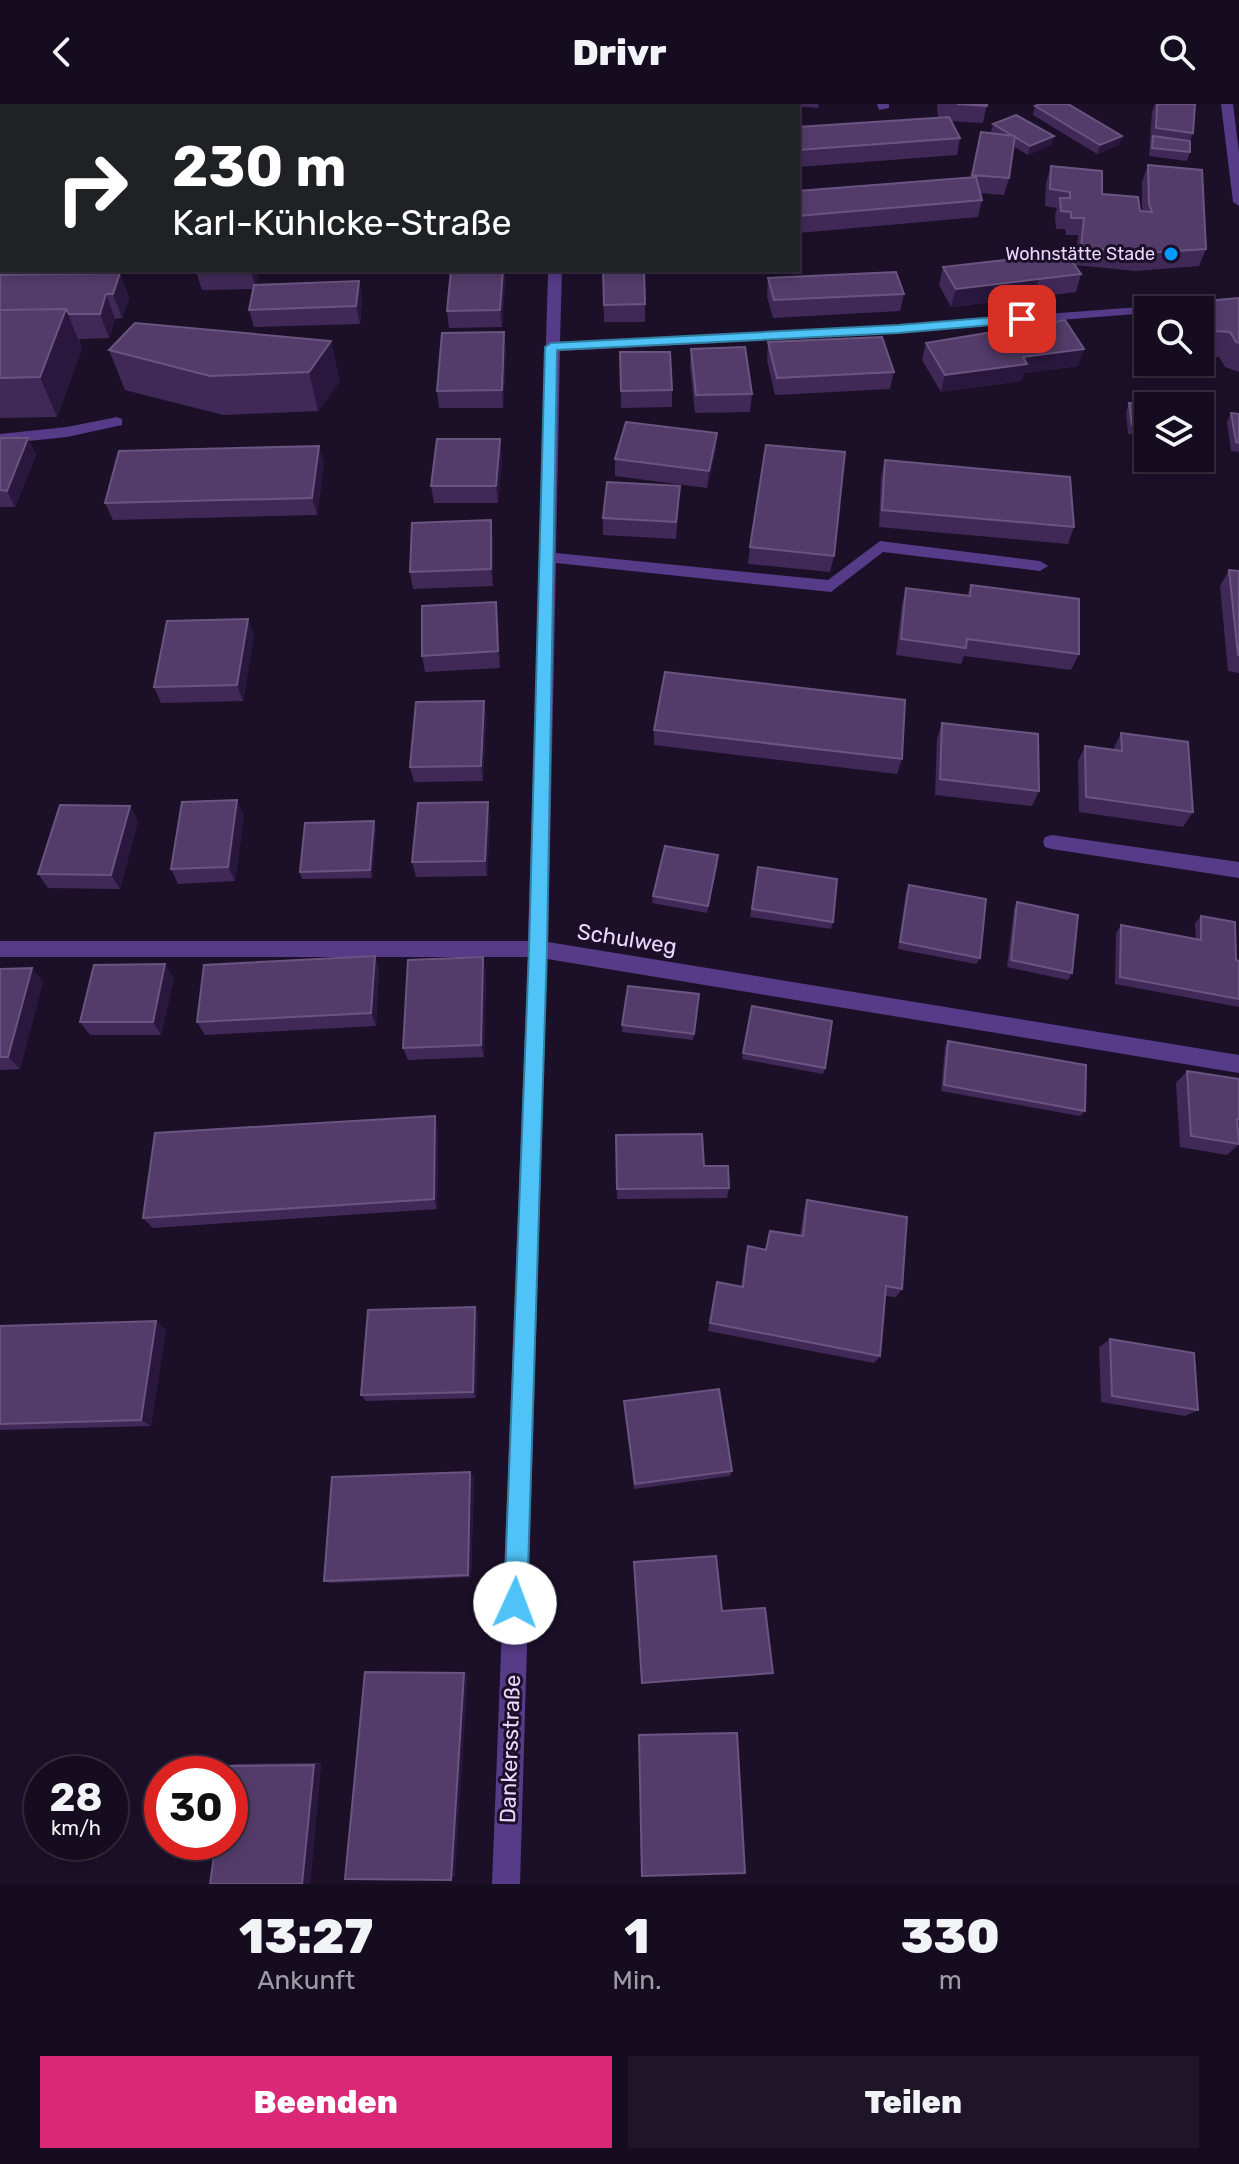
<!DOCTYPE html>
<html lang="de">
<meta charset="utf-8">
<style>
:root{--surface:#150c1f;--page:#1e1528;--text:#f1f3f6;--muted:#9d9ba4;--line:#342c3d;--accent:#db2777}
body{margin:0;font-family:Rubik,sans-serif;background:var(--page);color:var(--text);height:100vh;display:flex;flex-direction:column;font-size:30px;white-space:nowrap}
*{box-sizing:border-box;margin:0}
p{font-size:26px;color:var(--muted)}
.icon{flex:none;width:44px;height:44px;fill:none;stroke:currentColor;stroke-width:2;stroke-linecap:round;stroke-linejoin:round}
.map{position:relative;height:1780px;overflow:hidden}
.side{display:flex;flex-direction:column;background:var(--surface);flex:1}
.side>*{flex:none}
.guide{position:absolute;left:0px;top:0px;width:800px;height:168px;box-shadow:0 4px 12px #0003,0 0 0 2px var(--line);background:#202124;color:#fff;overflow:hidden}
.tools{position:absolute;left:1134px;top:192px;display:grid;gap:16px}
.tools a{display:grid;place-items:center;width:80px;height:80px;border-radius:0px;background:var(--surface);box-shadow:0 4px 12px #0003,0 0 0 2px var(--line);font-size:40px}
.speed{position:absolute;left:24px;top:1652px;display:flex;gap:16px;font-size:40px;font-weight:700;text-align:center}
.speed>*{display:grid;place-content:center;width:104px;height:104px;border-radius:50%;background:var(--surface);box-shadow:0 4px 12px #0003,0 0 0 2px var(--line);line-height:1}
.speed small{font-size:20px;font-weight:400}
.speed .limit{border:12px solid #d22;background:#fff;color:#111}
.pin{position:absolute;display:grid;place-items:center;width:68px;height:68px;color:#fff;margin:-34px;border-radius:16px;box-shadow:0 4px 12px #0006}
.me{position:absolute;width:88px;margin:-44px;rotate:2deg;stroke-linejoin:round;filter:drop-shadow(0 0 6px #0008)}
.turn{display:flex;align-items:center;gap:28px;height:168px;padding:0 40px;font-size:36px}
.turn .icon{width:104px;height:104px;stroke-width:2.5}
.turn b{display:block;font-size:56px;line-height:68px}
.eta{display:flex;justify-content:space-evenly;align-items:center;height:136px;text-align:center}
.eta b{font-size:48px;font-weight:800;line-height:56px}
.primary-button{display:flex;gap:16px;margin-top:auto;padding:16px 40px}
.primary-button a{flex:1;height:92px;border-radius:0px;background:var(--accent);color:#fff;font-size:32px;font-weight:800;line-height:92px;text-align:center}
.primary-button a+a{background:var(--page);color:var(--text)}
header{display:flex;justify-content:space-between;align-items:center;height:104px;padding:0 40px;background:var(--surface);font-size:36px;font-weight:800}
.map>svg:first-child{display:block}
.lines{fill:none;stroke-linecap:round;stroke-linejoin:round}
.minor{fill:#563b88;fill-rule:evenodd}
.wall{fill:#412957}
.shaded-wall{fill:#2a173d}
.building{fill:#533c69;stroke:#6a5480;stroke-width:2}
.route{fill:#4fc3f7;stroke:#337fa1;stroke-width:2}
.poi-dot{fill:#0499ff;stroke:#1c1029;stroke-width:3}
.labels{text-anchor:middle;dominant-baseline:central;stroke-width:6;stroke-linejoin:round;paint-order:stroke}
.far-poi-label{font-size:18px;fill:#e9d8ff;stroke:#1c1029;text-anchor:end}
.street-label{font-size:22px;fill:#e9d8ff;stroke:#1c1029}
</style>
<header><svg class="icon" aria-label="back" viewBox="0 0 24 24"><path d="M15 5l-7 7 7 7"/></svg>Drivr<svg class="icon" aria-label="search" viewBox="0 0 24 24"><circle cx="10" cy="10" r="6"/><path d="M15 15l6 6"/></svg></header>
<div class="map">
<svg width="1239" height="1780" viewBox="0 0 1239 1780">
<rect width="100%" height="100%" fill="#1c1029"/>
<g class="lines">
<!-- minor -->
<path class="minor" d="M 21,0 L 33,0 L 20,2 Z
M 558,0 L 570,0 L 570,2 L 558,2 Z
M 877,0 L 889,0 L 889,4 L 879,6 Z
M 1221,0 L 1233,0 L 1239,49 L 1239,102 L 1233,98 Z
M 2,49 L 2,60 L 0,61 L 0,50 Z
M 514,166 L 562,166 L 560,238 L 898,221 L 1180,200 L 1179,206 L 1148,206 L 1148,209 L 898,229 L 560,247 L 556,449 L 828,476 L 880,437 L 1040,457 L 1048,462 L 1040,467 L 883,448 L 831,488 L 556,459 L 548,838 L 1239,951 L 1239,969 L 547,855 L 520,1780 L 492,1780 L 528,853 L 0,853 L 0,837 L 528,837 L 548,170 L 521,170 Z
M 117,313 L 122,315 L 122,321 L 67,333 L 0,340 L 0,330 L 67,323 Z
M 1052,731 L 1239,758 L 1239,774 L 1052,745 L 1045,743 L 1043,738 L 1045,733 Z"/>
</g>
<!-- wall -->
<path class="wall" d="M 775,0 L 819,0 L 818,4 L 775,1 Z
M 937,0 L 987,0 L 983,19 L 951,17 L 960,34 L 957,51 L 798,63 L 798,23 L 938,14 Z
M 1155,0 L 1195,0 L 1193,29 L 1190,37 L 1190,48 L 1187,57 L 1149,52 L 1152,8 Z
M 1035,2 L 1122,32 L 1119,41 L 1097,50 L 1033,11 Z
M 993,20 L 1054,32 L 1051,41 L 1028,51 L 1013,42 L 1009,74 L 1004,91 L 980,89 L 982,96 L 978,113 L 798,129 L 798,87 L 971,73 L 981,28 L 991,28 Z
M 1148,61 L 1206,145 L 1199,162 L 1136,167 L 1075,161 L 1078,131 L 1066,131 L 1065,125 L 1056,125 L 1055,111 L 1057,104 L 1045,102 L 1046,79 L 1051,62 L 1102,90 L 1142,107 L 1142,78 Z
M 943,163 L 1081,170 L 1076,188 L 951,203 L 939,181 Z
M 197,166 L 259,166 L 256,180 L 359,177 L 362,195 L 360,220 L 254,223 L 249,206 L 253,185 L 202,186 L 196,168 Z
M 451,166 L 504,166 L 505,177 L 502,223 L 449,224 L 447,207 Z
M 603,166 L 645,200 L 645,218 L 604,218 Z
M 120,169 L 129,194 L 122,214 L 115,215 L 109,234 L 79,235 L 82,245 L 57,313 L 0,314 L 0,171 Z
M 768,174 L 904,190 L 900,207 L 773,214 L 767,192 Z
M 1239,194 L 1239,268 L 1225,263 L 1219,253 L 1200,251 L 1200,206 L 1148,206 L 1148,241 L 1139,226 L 1149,202 Z
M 135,219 L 340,277 L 318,307 L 223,311 L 125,286 L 109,246 Z
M 768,238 L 894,268 L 890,285 L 775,291 L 767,256 Z
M 926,239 L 1078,262 L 1024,269 L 1021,277 L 941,288 L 922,256 Z
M 506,245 L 503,304 L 439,304 L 437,287 Z
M 691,245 L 752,290 L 750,308 L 695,309 L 690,262 Z
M 620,248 L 672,286 L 672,303 L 621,304 Z
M 1129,299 L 1148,302 L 1148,332 L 1128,330 L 1126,308 Z
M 1231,309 L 1239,310 L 1239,348 L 1231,347 L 1227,318 Z
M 0,334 L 28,334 L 36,351 L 15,403 L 0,403 Z
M 500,335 L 502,352 L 498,399 L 434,399 L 431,382 Z
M 716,346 L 707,384 L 615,372 L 615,355 Z
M 885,356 L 1074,423 L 1068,440 L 879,423 L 881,374 Z
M 324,359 L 317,411 L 113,416 L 105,399 Z
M 679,398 L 676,435 L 603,431 L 603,414 Z
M 493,433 L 493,482 L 413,485 L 410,468 Z
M 750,443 L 834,452 L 830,468 L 748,460 Z
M 1229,466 L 1239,467 L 1239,569 L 1228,567 L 1220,482 Z
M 971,481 L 1079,550 L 1071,566 L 964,552 L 961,560 L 896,551 L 902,500 L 906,484 L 967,492 Z
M 498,514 L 500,564 L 425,568 L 422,552 Z
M 254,531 L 243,597 L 161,599 L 154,583 Z
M 484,597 L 486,613 L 483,677 L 414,678 L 410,663 Z
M 942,619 L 1039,687 L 1032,702 L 935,691 L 937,635 Z
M 654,626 L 902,655 L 897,670 L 654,641 Z
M 1121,629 L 1193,708 L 1183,723 L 1079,708 L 1078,657 L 1085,642 L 1113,646 Z
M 244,711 L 235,777 L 178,780 L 171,765 Z
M 490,713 L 487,772 L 416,773 L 412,758 Z
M 138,717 L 120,785 L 48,784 L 38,770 Z
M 376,725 L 372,774 L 302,775 L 300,768 Z
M 718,759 L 707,809 L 652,799 L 653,792 Z
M 758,763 L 833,818 L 831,825 L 750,813 Z
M 909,781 L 980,854 L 976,860 L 898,845 L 906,788 Z
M 1017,798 L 1072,869 L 1068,876 L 1007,863 L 1014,805 Z
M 1201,812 L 1236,856 L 1239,857 L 1239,903 L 1115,880 L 1116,829 L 1121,821 L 1196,835 L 1195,819 Z
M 375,852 L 379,865 L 376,922 L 205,931 L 197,918 Z
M 0,865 L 43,877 L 20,965 L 0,966 Z
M 486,866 L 484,953 L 408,956 L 403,944 Z
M 174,874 L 161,931 L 90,931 L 80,918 Z
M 699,890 L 693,936 L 622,928 L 622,921 Z
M 752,902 L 825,964 L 823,970 L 742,955 Z
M 948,937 L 1085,1007 L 1080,1012 L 941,987 L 945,943 Z
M 1187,967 L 1239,975 L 1239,1040 L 1227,1051 L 1180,1043 L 1176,979 Z
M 438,1023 L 437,1105 L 153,1124 L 143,1114 Z
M 616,1031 L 704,1062 L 729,1084 L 727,1094 L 617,1095 Z
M 807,1096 L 902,1185 L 896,1193 L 885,1192 L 880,1252 L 874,1259 L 708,1227 L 717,1178 L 741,1183 L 745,1152 L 748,1142 L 765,1146 L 770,1127 L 800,1132 L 804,1106 Z
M 478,1211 L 476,1294 L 366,1297 L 361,1291 Z
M 0,1222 L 166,1225 L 151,1322 L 0,1326 Z
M 1110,1235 L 1198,1306 L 1185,1312 L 1101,1298 L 1099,1243 Z
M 624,1297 L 732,1367 L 730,1372 L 634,1385 Z
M 474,1373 L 471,1473 L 331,1479 L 324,1477 Z
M 734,1628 L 737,1629 L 641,1767 L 639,1630 Z
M 321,1659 L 310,1780 L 210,1780 L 226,1662 L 236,1660 Z"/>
<!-- shaded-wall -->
<path class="shaded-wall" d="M 107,0 L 119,0 L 118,2 L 106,2 Z
M 1054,32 L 1051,41 L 1028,51 L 1030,42 Z
M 1122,32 L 1119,41 L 1097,50 L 1100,41 Z
M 251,166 L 259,166 L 256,185 L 251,167 Z
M 503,166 L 505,177 L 502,223 L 500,206 Z
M 120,169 L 129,194 L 122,214 L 113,190 Z
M 1039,175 L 1034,192 L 951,203 L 956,185 Z
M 359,177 L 362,195 L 360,220 L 356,202 Z
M 106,190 L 115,215 L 109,234 L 100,210 Z
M 66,205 L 82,245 L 57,313 L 40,273 Z
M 504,228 L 506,245 L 503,304 L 502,286 Z
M 331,237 L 340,277 L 318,307 L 309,268 Z
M 1084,245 L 1078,262 L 1024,269 L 1021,277 L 941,288 L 945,271 L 1023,253 Z
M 717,329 L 716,346 L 707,384 L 709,367 Z
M 28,334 L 36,351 L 15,403 L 7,387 Z
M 500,335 L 502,352 L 498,399 L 496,382 Z
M 319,342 L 324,359 L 317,411 L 312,394 Z
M 491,416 L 493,433 L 493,482 L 491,465 Z
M 496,498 L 498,514 L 500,564 L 498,547 Z
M 248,515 L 254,531 L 243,597 L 237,581 Z
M 484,597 L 486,613 L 483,677 L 481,662 Z
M 237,696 L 244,711 L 235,777 L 228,763 Z
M 488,698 L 490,713 L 487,772 L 485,757 Z
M 130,702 L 138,717 L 120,785 L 111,771 Z
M 374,717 L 376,725 L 372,774 L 370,766 Z
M 375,852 L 379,865 L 376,922 L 371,909 Z
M 483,853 L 486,866 L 484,953 L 481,941 Z
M 165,860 L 174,874 L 161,931 L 153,918 Z
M 32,864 L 43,877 L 20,965 L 8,953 Z
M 435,1012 L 438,1023 L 437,1105 L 434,1095 Z
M 475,1203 L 478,1211 L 476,1294 L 473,1288 Z
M 156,1217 L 166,1225 L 151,1322 L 141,1316 Z
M 470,1368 L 474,1373 L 471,1473 L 468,1471 Z
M 464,1569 L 468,1569 L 455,1771 L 451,1776 Z
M 321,1659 L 310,1780 L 302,1780 L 314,1661 Z"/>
<!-- building -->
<path class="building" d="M 59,0 L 107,0 L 106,2 L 58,2 Z
M 240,0 L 282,0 L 282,2 L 239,2 Z
M 447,0 L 506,0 L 506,2 L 447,2 Z
M 589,0 L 623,0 L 623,2 L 589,2 Z
M 957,0 L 987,0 L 987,2 Z
M 1040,0 L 1068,0 L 1122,32 L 1100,41 L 1035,2 Z
M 1157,0 L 1195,0 L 1193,29 L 1156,24 Z
M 1016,11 L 1054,32 L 1030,42 L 993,20 Z
M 949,13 L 960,34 L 798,46 L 798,23 Z
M 981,28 L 1015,32 L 1009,74 L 972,71 Z
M 1153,32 L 1190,37 L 1190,48 L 1152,44 Z
M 1148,61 L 1202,66 L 1206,145 L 1142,149 L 1081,143 L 1084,114 L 1071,114 L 1071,108 L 1061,107 L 1060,94 L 1070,94 L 1070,88 L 1050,85 L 1051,62 L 1102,67 L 1102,90 L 1138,93 L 1140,107 L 1152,108 L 1149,100 Z
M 976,73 L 982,96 L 798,112 L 798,87 Z
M 1066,149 L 1081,170 L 956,185 L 943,163 Z
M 197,166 L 251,166 L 251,167 L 196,168 Z
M 451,166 L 503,166 L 500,206 L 447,207 Z
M 603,166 L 644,166 L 645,200 L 604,201 Z
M 896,168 L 904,190 L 774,196 L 768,174 Z
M 120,169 L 113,190 L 106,190 L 100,210 L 69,210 L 66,205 L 0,206 L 0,171 Z
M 359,177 L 356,202 L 249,206 L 254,181 Z
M 1239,194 L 1239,239 L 1236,238 L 1230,228 L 1200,226 L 1200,206 L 1151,206 L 1149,202 Z
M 66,205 L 40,273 L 0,274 L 0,206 Z
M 1065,216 L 1084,245 L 1023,253 L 1027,260 L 945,271 L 926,239 Z
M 135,219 L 331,237 L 309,268 L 210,272 L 109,246 Z
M 504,228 L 502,286 L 437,287 L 442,229 Z
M 882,233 L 894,268 L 777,274 L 768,238 Z
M 745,243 L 752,290 L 696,291 L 691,245 Z
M 620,248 L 670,248 L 672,286 L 621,287 Z
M 1129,299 L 1165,302 L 1148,302 L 1148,323 L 1132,321 Z
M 1231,309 L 1239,310 L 1239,339 L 1236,338 Z
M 626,318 L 717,329 L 709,367 L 615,355 Z
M 0,334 L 28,334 L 7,387 L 0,386 Z
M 437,335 L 500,335 L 496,382 L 431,382 Z
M 766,341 L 845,348 L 834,452 L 750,443 Z
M 319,342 L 312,394 L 105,399 L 119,347 Z
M 885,356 L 1070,373 L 1074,423 L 882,406 Z
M 607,378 L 680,382 L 676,418 L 603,414 Z
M 491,416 L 491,465 L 410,468 L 412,419 Z
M 1229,466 L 1239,467 L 1239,551 L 1238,551 Z
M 971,481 L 1079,495 L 1079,550 L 967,535 L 966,544 L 901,535 L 906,484 L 970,492 Z
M 496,498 L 498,547 L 422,552 L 422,502 Z
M 248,515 L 237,581 L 154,583 L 167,517 Z
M 665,568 L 905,596 L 902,655 L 654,626 Z
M 484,597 L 481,662 L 410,663 L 416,598 Z
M 942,619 L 1038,630 L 1039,687 L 940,675 Z
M 1121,629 L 1188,638 L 1193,708 L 1086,693 L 1085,642 L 1122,647 Z
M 237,696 L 228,763 L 171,765 L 182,698 Z
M 488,698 L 485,757 L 412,758 L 418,699 Z
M 60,701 L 130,702 L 111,771 L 38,770 Z
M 374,717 L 370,766 L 300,768 L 305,719 Z
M 665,742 L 718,751 L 708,802 L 653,792 Z
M 758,763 L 837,775 L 833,818 L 752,805 Z
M 909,781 L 986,795 L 980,854 L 900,838 Z
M 1017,798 L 1078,811 L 1072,869 L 1011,856 Z
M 1201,812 L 1235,818 L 1236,856 L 1239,857 L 1239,895 L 1120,873 L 1121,821 L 1201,836 Z
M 375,852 L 371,909 L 197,918 L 204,861 Z
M 483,853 L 481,941 L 403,944 L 408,856 Z
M 165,860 L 153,918 L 80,918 L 94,861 Z
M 32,864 L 8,953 L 0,953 L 0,865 Z
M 628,882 L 699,890 L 694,930 L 622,921 Z
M 752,902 L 832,917 L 825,964 L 743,949 Z
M 948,937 L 1086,961 L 1085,1007 L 944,981 Z
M 1187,967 L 1239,975 L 1239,1015 L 1237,1015 L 1239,1040 L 1191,1032 Z
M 435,1012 L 434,1095 L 143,1114 L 155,1029 Z
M 702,1030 L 704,1062 L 728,1062 L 729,1084 L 617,1085 L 616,1031 Z
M 807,1096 L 907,1113 L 902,1185 L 886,1182 L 880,1252 L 710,1219 L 717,1178 L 743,1183 L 748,1142 L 766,1146 L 770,1127 L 803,1132 Z
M 475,1203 L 473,1288 L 361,1291 L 368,1206 Z
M 156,1217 L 141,1316 L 0,1320 L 0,1222 Z
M 1110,1235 L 1194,1249 L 1198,1306 L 1112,1292 Z
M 719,1285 L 732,1367 L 635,1380 L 624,1297 Z
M 470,1368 L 468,1471 L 324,1477 L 332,1373 Z
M 716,1452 L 722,1507 L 765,1504 L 773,1569 L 642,1579 L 634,1458 Z
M 365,1568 L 464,1569 L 451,1776 L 345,1775 Z
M 737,1629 L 745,1769 L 642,1772 L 639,1631 Z
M 314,1661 L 302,1780 L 210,1780 L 216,1738 L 230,1738 L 230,1670 L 225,1670 L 226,1662 Z"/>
<!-- route -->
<path class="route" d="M 1022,211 L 1028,215 L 1027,218 L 898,229 L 557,246 L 547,845 L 527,1499 L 524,1508 L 515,1511 L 507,1508 L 504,1499 L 529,845 L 545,243 L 551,239 L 898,221 Z"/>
<!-- markers -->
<circle class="poi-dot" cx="1171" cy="150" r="8"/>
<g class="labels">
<!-- far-poi labels -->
<g class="far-poi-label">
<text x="1155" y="150">Wohnstätte Stade</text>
</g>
<!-- street labels -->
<g class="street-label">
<text transform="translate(627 835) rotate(9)">Schulweg</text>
<text transform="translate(510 1645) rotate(-88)">Dankersstraße</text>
</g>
</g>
</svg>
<div class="tools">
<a><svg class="icon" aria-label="search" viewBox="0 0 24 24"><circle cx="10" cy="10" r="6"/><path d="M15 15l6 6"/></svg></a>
<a><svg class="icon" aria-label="layers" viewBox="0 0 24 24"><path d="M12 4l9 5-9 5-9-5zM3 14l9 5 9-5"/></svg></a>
</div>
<div class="speed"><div>28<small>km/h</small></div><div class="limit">30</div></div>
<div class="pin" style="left:1022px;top:215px;background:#d93025"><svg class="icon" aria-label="arrive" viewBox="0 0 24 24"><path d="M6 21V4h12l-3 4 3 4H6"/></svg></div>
<svg class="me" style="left:515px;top:1499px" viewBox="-20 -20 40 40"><circle r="19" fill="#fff"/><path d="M0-13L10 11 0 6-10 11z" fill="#4fc3f7"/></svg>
<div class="guide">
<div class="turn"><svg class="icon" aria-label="right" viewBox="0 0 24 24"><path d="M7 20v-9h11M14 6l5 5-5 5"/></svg><div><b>230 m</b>Karl-Kühlcke-Straße</div></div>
</div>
</div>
<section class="side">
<div class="eta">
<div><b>13:27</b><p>Ankunft</p></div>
<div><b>1</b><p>Min.</p></div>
<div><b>330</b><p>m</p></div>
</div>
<div class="primary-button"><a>Beenden</a><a>Teilen</a></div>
</section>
